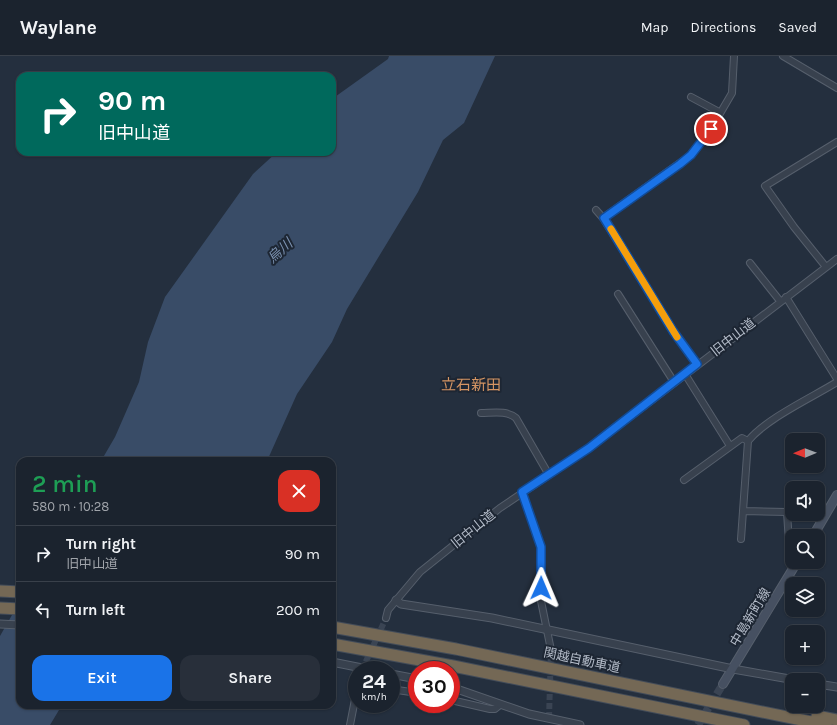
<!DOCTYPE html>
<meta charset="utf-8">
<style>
:root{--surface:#1b232e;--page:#282f3a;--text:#f1f3f6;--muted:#a0a4aa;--line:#39404a;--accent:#1a73e8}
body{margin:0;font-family:Karla,"Noto Sans JP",sans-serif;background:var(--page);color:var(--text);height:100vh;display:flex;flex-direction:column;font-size:15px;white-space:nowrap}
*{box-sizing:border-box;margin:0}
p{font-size:13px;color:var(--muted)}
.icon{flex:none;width:22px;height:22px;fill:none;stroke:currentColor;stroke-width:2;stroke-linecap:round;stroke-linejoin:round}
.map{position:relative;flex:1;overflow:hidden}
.side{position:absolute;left:16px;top:401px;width:320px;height:252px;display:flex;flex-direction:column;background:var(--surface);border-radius:12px;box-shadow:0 1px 3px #0004,0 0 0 1px var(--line)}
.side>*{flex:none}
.guide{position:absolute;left:16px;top:16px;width:320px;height:84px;border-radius:12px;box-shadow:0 1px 3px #0004,0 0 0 1px var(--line);background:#00695c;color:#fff;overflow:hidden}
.needle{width:26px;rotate:269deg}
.controls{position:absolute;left:785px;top:377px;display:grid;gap:8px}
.controls a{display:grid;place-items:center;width:40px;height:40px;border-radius:8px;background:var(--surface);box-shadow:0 1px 3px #0004,0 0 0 1px var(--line);font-size:20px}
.speed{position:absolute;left:348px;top:605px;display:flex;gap:8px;font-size:20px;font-weight:700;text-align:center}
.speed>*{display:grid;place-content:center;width:52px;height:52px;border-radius:50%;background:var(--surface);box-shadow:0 1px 3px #0004,0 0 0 1px var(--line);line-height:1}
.speed small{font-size:10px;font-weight:400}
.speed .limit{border:6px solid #d22;background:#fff;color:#111}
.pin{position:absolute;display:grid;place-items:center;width:34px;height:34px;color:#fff;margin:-17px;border:2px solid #fff;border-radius:50%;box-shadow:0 1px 4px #0007}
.me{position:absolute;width:44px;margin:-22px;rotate:1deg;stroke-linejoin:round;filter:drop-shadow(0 0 3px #0008)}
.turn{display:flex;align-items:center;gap:14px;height:84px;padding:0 16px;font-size:18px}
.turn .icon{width:52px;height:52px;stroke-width:2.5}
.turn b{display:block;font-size:28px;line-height:34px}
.round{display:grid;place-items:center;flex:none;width:42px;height:42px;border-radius:12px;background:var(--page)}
.overview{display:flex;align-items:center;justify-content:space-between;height:68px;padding:0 16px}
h1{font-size:24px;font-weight:600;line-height:30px;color:#1e9e55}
.button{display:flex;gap:8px;margin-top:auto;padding:8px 16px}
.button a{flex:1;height:46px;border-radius:12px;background:var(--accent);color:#fff;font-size:16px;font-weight:600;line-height:46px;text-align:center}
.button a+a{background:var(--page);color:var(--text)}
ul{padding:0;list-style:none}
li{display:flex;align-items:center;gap:12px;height:56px;padding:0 16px;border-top:1px solid var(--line)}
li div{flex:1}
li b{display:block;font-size:15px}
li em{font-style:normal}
header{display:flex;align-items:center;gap:24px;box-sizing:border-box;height:56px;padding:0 20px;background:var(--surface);border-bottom:1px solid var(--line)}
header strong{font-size:19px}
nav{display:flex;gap:22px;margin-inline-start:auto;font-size:14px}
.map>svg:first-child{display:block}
.water{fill:#394c67}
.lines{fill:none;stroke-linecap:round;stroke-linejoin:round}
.minor-tunnel{stroke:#3a4453;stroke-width:6;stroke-dasharray:6 3;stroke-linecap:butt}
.secondary-tunnel{stroke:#3a4453;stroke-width:8;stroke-dasharray:8 4;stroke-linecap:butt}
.minor-casing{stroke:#565f6c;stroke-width:8}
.tertiary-casing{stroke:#565f6c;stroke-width:9}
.secondary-casing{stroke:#565f6c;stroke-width:10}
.motorway-casing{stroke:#434c59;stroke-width:13}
.minor{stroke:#38414e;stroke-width:6}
.tertiary{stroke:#38414e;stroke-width:7}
.secondary{stroke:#465061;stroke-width:8}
.motorway{stroke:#746855;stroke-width:11}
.route-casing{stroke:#114b97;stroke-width:10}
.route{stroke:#1a73e8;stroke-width:7}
.slow{stroke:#f59e0b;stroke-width:7}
.labels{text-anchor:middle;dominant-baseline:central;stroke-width:4;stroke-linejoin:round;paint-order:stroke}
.street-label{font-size:13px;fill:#b4bcc9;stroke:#1d2633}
.water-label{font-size:14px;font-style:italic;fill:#7c92b1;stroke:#1d2633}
.quarter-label{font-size:15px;fill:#d59563;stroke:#1d2633}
</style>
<header>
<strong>Waylane</strong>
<nav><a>Map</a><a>Directions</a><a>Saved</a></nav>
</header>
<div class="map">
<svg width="837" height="669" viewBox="0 0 837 669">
<rect width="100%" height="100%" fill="#242f3e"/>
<!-- water -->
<path class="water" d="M 389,0 L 495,0 L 464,67 L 443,84 L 418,136 L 347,253 L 332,286 L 297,338 L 267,405 L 101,405 L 115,381 L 139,326 L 148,286 L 165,241 L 253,118 L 277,96 L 332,96 L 332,43 L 388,3 Z
M 20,545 L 20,649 L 62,649 L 50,669 L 0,669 L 0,580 Z"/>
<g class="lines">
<!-- minor-tunnel -->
<path class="minor-tunnel" d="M 362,614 L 386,562
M 549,662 L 551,594"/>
<!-- secondary-tunnel -->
<path class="secondary-tunnel" d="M 698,669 L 723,628"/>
<!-- minor casing -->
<g class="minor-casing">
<path id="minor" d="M 783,0 L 837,32
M 691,41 L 719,56
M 596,154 L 603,162 L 673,275 L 697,308
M 603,162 L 691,99 L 711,73 L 732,37 L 734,0
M 750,207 L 780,245
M 826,211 L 794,171 L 765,130 L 837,86
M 618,238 L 674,326
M 786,241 L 837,323
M 685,318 L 730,390
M 481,357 C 492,357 507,354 516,362 L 549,419
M 684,424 L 742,382 L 748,385
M 522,436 L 541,491 L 541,545 L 551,594
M 744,455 L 787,456 L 789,487 L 792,489
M 741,483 L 748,385 C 767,362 811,342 837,326
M 386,562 L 388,554 L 420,516 L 500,452 L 589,392 L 837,203
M 391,633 L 417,637
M 451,644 L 490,653 L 495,653 L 500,649
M 350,669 L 357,633"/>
</g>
<!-- tertiary casing -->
<g class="tertiary-casing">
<path id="tertiary" d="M 396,544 L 401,548 L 492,562 L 733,613 L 795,624
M 0,568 L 20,569
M 332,606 L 372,614
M 391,618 L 417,623
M 818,628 L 837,631
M 451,631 L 529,658 L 580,669"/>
</g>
<!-- secondary casing -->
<g class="secondary-casing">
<path id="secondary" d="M 813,480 L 837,439
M 723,628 L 797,506"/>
</g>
<!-- motorway casing -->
<g class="motorway-casing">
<path id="motorway" d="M 0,535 L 20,536
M 0,552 L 20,553
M 332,571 L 456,593 L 826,669
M 332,588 L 453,610 L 744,669
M 817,660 L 837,664"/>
</g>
<!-- minor -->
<use href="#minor" class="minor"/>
<!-- tertiary -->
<use href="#tertiary" class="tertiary"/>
<!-- secondary -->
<use href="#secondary" class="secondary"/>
<!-- motorway -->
<use href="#motorway" class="motorway"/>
</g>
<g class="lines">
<!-- route casing -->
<g class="route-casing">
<path id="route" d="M 541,532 L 541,491 L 522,436 L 589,392 L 697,308 L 673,275 L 604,162 L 680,108 L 691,99 L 711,73"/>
</g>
<!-- route -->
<use href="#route" class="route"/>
<!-- slow -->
<path class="slow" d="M 611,173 L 677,281"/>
</g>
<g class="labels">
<!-- street labels -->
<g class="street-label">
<text transform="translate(733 281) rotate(-38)">旧中山道</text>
<text transform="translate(473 473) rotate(-39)">旧中山道</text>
<text transform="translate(750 561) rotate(-59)">中島新町線</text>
<text transform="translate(582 604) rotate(12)">関越自動車道</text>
</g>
<!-- water labels -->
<g class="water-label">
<text transform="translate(280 195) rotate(-42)">烏川</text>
</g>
<!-- quarter labels -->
<g class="quarter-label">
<text x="471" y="329">立石新田</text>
</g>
</g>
</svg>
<div class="controls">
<a><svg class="needle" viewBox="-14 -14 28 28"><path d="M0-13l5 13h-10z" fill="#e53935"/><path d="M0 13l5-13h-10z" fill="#a0a4aa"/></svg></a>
<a><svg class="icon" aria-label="sound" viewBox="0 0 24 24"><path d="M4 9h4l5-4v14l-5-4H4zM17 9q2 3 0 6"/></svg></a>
<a><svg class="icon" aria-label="search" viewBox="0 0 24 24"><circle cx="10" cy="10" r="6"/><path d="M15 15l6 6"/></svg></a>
<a><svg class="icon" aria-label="layers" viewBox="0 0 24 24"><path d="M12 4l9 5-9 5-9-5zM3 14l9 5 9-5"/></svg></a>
<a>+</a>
<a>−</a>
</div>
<div class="speed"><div>24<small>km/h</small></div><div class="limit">30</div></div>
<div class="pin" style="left:711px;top:73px;background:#d93025"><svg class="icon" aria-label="arrive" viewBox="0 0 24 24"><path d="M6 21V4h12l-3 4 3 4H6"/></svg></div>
<svg class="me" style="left:541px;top:532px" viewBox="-20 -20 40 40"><path d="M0-17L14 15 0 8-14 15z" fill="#1a73e8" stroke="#fff" stroke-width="4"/></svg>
<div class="guide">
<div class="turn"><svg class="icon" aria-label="right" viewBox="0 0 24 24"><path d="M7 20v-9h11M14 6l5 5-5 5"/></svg><div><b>90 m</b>旧中山道</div></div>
</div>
<section class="side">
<div class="overview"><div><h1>2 min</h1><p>580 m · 10:28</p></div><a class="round" style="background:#d93025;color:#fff"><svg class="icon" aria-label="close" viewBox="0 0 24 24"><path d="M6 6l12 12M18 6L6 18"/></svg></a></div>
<ul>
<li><svg class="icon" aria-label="right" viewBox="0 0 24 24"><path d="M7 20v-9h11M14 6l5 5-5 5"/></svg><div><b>Turn right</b><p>旧中山道</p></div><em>90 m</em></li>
<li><svg class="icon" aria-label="left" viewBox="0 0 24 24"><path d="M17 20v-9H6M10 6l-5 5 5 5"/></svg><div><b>Turn left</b></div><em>200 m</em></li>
</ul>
<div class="button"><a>Exit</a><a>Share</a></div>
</section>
</div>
